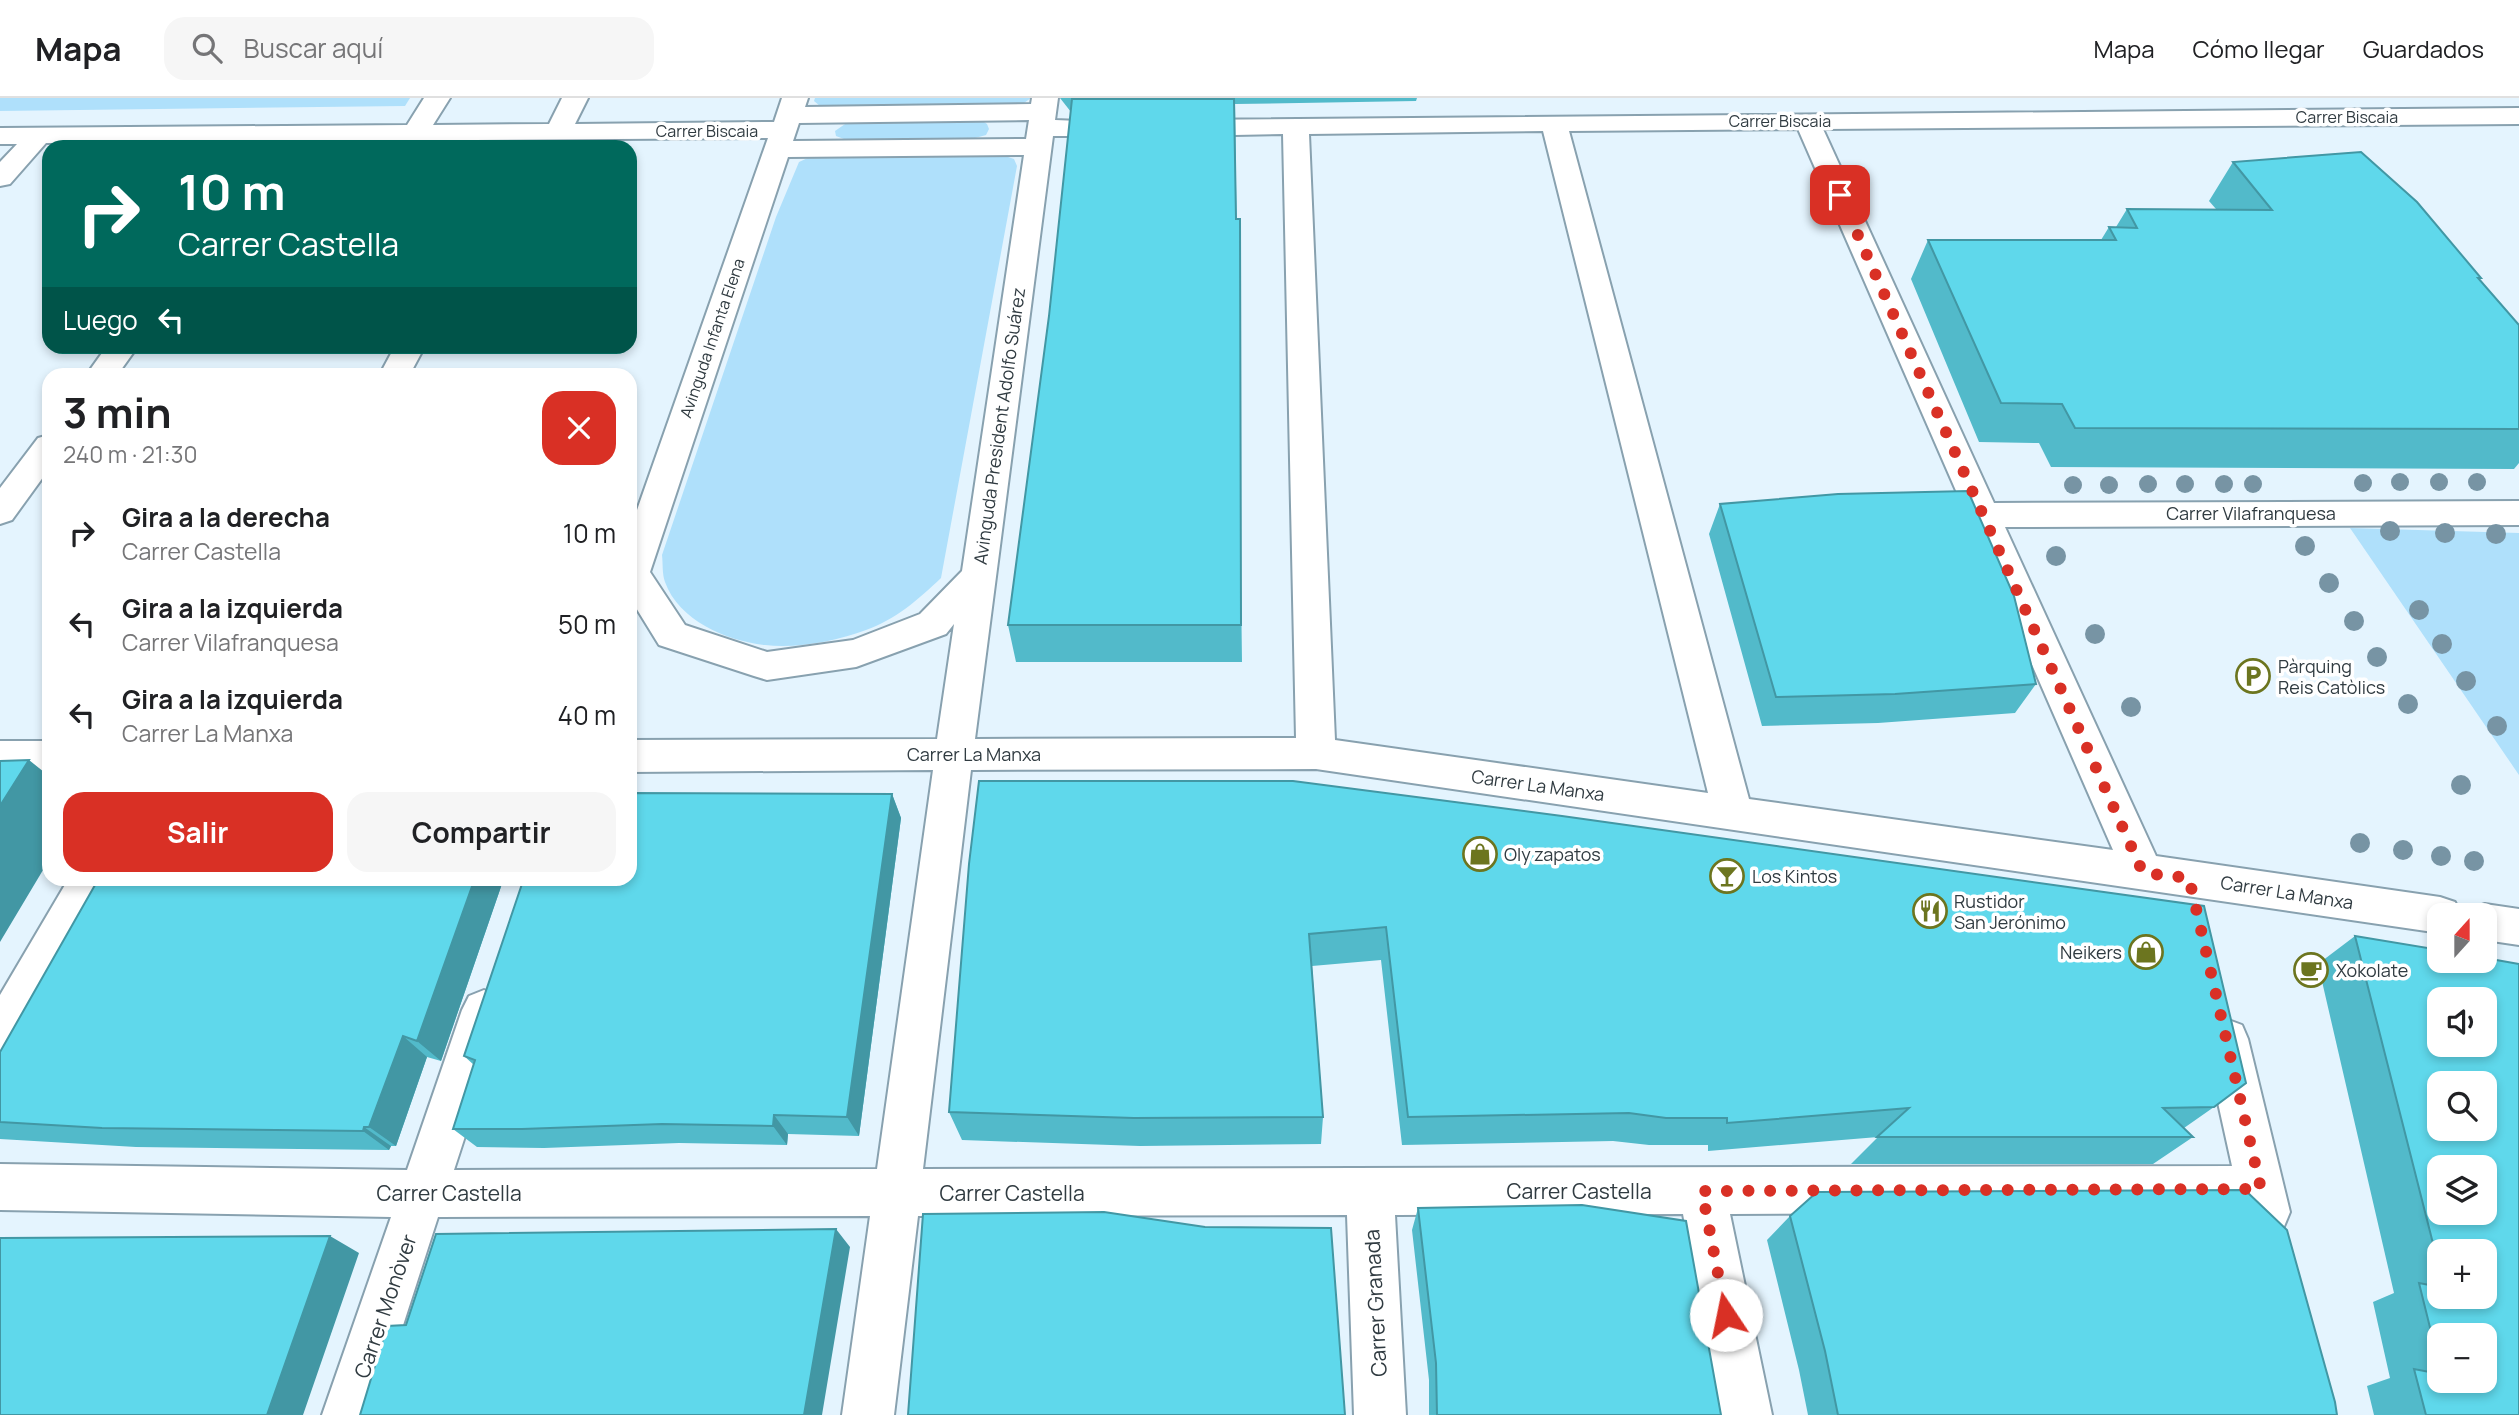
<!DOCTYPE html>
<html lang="es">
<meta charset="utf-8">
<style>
:root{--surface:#fff;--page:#f6f6f6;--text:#202124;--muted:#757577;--line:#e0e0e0;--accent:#d93025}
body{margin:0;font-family:Manrope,sans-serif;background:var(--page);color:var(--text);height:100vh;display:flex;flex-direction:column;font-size:26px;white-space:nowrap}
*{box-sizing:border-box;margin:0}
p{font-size:23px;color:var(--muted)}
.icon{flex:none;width:38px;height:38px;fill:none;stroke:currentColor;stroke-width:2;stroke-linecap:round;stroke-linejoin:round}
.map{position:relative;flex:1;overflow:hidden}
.panel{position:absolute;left:42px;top:270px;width:595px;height:518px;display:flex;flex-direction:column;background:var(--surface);border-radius:21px;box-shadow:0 4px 10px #0003}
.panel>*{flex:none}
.hud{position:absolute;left:42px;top:42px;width:595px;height:214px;border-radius:21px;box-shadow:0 4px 10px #0003;background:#00695c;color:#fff;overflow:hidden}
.needle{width:46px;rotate:21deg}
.fabs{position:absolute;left:2427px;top:805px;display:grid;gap:14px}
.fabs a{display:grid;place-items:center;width:70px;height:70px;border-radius:14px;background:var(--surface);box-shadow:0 4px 10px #0003;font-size:35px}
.pin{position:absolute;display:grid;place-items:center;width:60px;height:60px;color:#fff;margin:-30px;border-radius:14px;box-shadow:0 4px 10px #0006}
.me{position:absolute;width:77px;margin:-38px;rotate:349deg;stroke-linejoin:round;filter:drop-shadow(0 0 5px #0008)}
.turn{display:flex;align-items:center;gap:24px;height:147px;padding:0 21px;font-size:32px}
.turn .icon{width:91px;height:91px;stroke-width:2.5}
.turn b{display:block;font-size:49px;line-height:60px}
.then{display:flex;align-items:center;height:66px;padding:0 21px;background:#0003;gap:14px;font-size:26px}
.round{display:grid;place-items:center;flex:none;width:74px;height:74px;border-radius:21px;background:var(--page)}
.headline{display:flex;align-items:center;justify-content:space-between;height:119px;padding:0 21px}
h1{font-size:42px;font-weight:700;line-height:52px}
.primary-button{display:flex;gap:14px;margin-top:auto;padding:14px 21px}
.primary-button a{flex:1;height:80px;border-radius:21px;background:var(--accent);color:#fff;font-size:28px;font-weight:700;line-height:80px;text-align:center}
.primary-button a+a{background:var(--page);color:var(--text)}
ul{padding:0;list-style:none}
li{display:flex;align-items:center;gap:21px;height:91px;padding:0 21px}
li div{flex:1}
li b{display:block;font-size:26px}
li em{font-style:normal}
header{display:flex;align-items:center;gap:42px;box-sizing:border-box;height:98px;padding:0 35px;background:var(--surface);border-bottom:2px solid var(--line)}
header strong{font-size:33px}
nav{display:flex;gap:38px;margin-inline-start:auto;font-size:24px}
.search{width:490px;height:63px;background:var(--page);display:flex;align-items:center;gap:18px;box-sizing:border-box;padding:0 24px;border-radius:21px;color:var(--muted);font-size:26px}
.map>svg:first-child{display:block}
.green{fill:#afe0fb}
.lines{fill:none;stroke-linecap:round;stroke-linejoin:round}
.minor-casing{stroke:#88a1af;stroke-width:4}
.minor{fill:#fff;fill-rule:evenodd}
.tree{fill:#7794a4}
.wall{fill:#52baca;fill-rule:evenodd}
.shaded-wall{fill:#4297a4}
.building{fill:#5fd8eb;stroke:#4297a4;stroke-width:2;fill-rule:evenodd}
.route{stroke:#d93025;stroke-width:12;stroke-dasharray:0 21.6}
.labels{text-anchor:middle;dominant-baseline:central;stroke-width:7;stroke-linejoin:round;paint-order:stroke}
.far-street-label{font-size:16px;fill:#303b41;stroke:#fff}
.street-label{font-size:18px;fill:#303b41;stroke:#fff}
.poi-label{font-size:18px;fill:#303b41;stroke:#fff;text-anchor:start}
.near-street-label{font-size:21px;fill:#303b41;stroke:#fff}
</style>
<header>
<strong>Mapa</strong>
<div class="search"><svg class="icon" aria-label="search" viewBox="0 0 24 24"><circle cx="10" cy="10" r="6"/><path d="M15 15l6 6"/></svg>Buscar aquí</div>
<nav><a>Mapa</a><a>Cómo llegar</a><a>Guardados</a></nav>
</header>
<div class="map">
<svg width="2519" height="1317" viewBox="0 0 2519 1317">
<rect width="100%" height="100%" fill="#e4f4fe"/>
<!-- green -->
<path class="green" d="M 0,0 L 410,0 L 405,8 L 0,13 Z
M 815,0 L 1031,0 L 1024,5 L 1007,9 L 820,8 L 814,3 Z
M 981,22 L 987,26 L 989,31 L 986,37 L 968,42 L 852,44 L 836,38 L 835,33 L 848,24 Z
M 1002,57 L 1014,61 L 1017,68 L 941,480 C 919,501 895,522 866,532 C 837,543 796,551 765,547 C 727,543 679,523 665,484 C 662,476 663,465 662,457 L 776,119 L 799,64 L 812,58 Z
M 2350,430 L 2519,435 L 2519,677 Z"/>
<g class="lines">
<!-- minor casing -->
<g class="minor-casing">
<path id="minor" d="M 424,0 L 450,0 L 433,27 L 549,26 L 562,0 L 588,0 L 575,26 L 774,24 L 782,0 L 808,0 L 805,9 L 1031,6 L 1032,0 L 1058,0 L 1055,22 L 1129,25 L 1133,30 L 1129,35 L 1120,38 L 1053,38 L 975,641 L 1296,640 L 1283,36 L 1184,38 L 1175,35 L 1171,30 L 1175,25 L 1184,22 L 2519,10 L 2519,26 L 1823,31 L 1994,405 L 2519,403 L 2519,427 L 2005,429 L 2156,758 L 2440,799 L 2455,804 L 2461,817 L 2440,817 L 2440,835 L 1316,671 L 971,672 L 923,1071 L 2232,1068 L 2204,941 L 2210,927 L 2226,921 L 2242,927 L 2248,941 L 2290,1114 L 2283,1131 L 2266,1138 L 2249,1131 L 2242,1114 L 1730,1116 L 1772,1317 L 1720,1317 L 1683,1116 L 1395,1117 L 1406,1317 L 1354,1317 L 1347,1117 L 918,1118 L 894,1317 L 842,1317 L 870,1118 L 438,1119 L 374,1317 L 322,1317 L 391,1119 L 0,1112 L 0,1066 L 407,1072 L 462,912 L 469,898 L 484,892 L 499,898 L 506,912 L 454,1072 L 877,1071 L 933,672 L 630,674 L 630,642 L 937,641 L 954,526 L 946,536 L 856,569 L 767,582 L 754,578 L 659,547 L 630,500 L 630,432 L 768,40 L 46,45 L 10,86 L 0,88 L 0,64 L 17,46 L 0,46 L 0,30 L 407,27 ZM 1029,22 L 1026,41 L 793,43 L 799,25 ZM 1798,31 L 2113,752 L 1749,701 L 1569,33 ZM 1543,33 L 1708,695 L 1335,642 L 1309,36 ZM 1024,57 L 962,473 L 920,516 L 853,542 L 767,554 L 685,527 L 650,474 L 788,59 Z
M 107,248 L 138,248 L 118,276 L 87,276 Z
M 395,248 L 425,248 L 410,276 L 380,276 Z
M 49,337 L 49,371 L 12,422 L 0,426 L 0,390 L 38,340 Z
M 0,643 L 49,643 L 49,675 L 0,675 Z
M 69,780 L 111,780 L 16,952 L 0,958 L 0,897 Z
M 2485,806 L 2519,811 L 2519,847 L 2485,842 L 2485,817 L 2467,817 L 2470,811 Z"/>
</g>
<!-- minor -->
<use href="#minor" class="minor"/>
</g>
<!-- trees -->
<g class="tree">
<circle cx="2400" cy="384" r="9"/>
<circle cx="2439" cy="384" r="9"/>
<circle cx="2477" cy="384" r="9"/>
<circle cx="2363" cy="385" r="9"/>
<circle cx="2148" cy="386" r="9"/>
<circle cx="2185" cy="386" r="9"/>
<circle cx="2224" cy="386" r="9"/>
<circle cx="2253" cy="386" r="9"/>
<circle cx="2073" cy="387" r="9"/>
<circle cx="2109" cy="387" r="9"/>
<circle cx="2390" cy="433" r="10"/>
<circle cx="2445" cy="435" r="10"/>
<circle cx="2496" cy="436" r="10"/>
<circle cx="2305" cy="448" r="10"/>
<circle cx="2056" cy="458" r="10"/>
<circle cx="2329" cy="485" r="10"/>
<circle cx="2419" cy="512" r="10"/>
<circle cx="2354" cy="523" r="10"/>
<circle cx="2095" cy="536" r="10"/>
<circle cx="2442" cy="546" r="10"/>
<circle cx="2377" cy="559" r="10"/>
<circle cx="2466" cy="583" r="10"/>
<circle cx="2408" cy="606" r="10"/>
<circle cx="2131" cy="609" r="10"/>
<circle cx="2497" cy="628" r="10"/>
<circle cx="2461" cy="687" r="10"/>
<circle cx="2360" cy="745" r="10"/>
<circle cx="2403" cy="752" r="10"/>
<circle cx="2441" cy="758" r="10"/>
<circle cx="2474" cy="763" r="10"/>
</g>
<!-- wall -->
<path class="wall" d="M 1060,0 L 1417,0 L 1416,3 L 1235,6 L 1242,564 L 1016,564 L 1008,527 L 1049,218 L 1071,14 Z
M 2233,64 L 2481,180 L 2479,182 L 2519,227 L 2519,365 L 2514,371 L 2051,369 L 2039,345 L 1979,344 L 1911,181 L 1928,142 L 2101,142 L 2109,129 L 2116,129 L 2127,111 L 2216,111 L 2209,103 Z
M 1720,406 L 2036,586 L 2015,615 L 1878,625 L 1762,628 L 1709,436 Z
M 979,683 L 2214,1009 L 2184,1030 L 2193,1039 L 2153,1066 L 1851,1066 L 1878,1039 L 1708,1053 L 1708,1047 L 1649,1047 L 1613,1043 L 1402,1047 L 1381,862 L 1312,868 L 1323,1019 L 1321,1046 L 1140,1048 L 962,1042 L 949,1014 Z
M 892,696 L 901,720 L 859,1038 L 788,1036 L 787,1047 L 679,1045 L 544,1050 L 477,1049 L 453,1031 L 474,967 L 464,958 Z
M 99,780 L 504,780 L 441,963 L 427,959 L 396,1048 L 391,1048 L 389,1052 L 136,1049 L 0,1041 L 0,954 Z
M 2355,838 L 2440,852 L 2440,863 L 2485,863 L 2485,860 L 2519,866 L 2519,1317 L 2374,1317 L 2367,1288 L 2390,1280 L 2373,1204 L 2394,1195 L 2318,866 ZM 2440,901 L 2485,901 L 2485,947 L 2440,947 ZM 2440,985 L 2485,985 L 2485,1031 L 2440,1031 ZM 2440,1069 L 2485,1069 L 2485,1115 L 2440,1115 ZM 2440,1153 L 2485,1153 L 2485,1199 L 2440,1199 ZM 2440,1237 L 2485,1237 L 2485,1283 L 2440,1283 Z
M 1418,1110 L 1721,1317 L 1429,1317 L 1429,1282 L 1412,1132 Z
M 1790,1118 L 2337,1317 L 1808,1317 L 1799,1272 L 1767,1142 Z"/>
<!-- shaded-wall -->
<path class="shaded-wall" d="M 29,662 L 49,678 L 49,762 L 0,844 L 0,708 Z
M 892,696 L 901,720 L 859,1038 L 847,1019 Z
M 475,780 L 504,780 L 441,963 L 417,943 Z
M 403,938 L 427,959 L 396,1048 L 369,1029 Z
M 774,1017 L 788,1036 L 787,1047 L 773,1028 Z
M 364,1029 L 391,1048 L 389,1052 L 363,1033 Z
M 836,1131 L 850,1149 L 822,1317 L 804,1317 Z
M 330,1138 L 359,1155 L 303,1317 L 267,1317 Z"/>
<!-- building -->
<path class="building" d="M 1072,1 L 1234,1 L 1236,121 L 1240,121 L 1241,527 L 1008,527 L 1049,218 Z
M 2361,54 L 2417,104 L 2481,180 L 2478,180 L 2519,227 L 2519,331 L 2075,330 L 2062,306 L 2001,305 L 1928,142 L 2116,142 L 2109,129 L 2137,130 L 2127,111 L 2272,112 L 2233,64 Z
M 1968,393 L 2014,498 L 2036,586 L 1895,596 L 1776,599 L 1720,406 L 1838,396 Z
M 29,662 L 0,708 L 0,663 Z
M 979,683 L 1293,683 L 1562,718 L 2204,808 L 2246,985 L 2214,1009 L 2163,1010 L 2193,1039 L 1877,1039 L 1909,1010 L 1727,1025 L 1727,1020 L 1666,1020 L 1629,1015 L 1408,1019 L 1386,829 L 1309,836 L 1323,1019 L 1134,1020 L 949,1014 L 969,766 Z
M 630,695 L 892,696 L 847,1019 L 774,1017 L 773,1028 L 662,1026 L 522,1031 L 453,1031 L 475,962 L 464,958 L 524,780 L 630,780 Z
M 99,780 L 475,780 L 417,943 L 403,938 L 369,1029 L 364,1029 L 363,1033 L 102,1030 L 0,1024 L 0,954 Z
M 2355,838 L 2440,852 L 2440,863 L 2485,863 L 2485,860 L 2519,866 L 2519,1317 L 2426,1317 L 2414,1271 L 2440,1276 L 2440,1283 L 2485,1283 L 2485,1237 L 2440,1237 L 2440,1270 L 2419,1185 L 2440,1189 L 2440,1199 L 2485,1199 L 2485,1153 L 2440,1153 L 2440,1173 ZM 2440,901 L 2485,901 L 2485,947 L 2440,947 ZM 2440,985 L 2485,985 L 2485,1031 L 2440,1031 ZM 2440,1069 L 2485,1069 L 2485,1115 L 2440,1115 Z
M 2245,1092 L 2287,1132 L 2335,1304 L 2337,1317 L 1838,1317 L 1825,1253 L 1790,1118 L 1817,1094 Z
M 1582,1107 L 1686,1123 L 1721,1317 L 1437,1317 L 1436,1265 L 1418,1110 Z
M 1104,1114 L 1205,1129 L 1331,1130 L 1345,1317 L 908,1317 L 923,1116 Z
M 836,1131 L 804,1317 L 360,1317 L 387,1228 L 406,1227 L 436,1136 Z
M 330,1138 L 267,1317 L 0,1317 L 0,1140 Z"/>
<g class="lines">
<!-- route -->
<path class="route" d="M 1726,1217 L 1702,1093 L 2261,1091 L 2189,780 L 2143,775 L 1840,97"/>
</g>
<!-- icons -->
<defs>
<g id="parking-ring" transform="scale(1.75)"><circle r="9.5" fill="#fff" stroke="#6c751f" stroke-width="1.5"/><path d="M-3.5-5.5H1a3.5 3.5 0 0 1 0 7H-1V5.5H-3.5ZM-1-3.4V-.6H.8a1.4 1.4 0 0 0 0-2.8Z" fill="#6c751f"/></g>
<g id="shop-ring" transform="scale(1.75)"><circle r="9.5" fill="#fff" stroke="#6c751f" stroke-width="1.5"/><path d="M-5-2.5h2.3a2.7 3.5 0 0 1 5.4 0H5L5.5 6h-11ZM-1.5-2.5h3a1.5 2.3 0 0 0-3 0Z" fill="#6c751f"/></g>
<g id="bar-ring" transform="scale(1.75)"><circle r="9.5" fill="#fff" stroke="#6c751f" stroke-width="1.5"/><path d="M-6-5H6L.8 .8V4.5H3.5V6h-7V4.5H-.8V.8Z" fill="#6c751f"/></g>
<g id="restaurant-ring" transform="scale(1.75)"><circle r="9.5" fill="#fff" stroke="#6c751f" stroke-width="1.5"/><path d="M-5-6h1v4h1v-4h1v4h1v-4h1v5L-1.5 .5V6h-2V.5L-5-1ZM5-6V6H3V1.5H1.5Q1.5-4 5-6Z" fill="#6c751f"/></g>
<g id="cafe-ring" transform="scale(1.75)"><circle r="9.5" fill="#fff" stroke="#6c751f" stroke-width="1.5"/><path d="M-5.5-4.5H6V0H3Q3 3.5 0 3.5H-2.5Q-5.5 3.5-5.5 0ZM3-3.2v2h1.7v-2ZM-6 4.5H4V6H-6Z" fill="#6c751f"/></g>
</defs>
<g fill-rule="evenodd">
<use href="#parking-ring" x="2253" y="578"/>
<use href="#shop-ring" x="1480" y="756"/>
<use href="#bar-ring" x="1727" y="778"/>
<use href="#restaurant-ring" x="1930" y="813"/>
<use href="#shop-ring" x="2146" y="854"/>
<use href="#cafe-ring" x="2311" y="872"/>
</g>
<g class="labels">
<!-- far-street labels -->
<g class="far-street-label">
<text x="2347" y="19">Carrer Biscaia</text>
<text x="1780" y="23">Carrer Biscaia</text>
<text x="707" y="33">Carrer Biscaia</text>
<text transform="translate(712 240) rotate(-71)">Avinguda Infanta Elena</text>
</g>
<!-- street labels -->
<g class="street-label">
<text transform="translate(999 328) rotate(-82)">Avinguda President Adolfo Suárez</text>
<text x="2251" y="415">Carrer Vilafranquesa</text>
<text x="974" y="656">Carrer La Manxa</text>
<text transform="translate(1538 687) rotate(8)">Carrer La Manxa</text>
<text transform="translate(2287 794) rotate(9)">Carrer La Manxa</text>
</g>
<!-- poi labels -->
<g class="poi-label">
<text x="2278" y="568">Pàrquing<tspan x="2278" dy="21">Reis Catòlics</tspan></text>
<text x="1504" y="756">Oly zapatos</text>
<text x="1752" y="778">Los Kintos</text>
<text x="1954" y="803">Rustidor<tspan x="1954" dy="21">San Jerónimo</tspan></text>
<text x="2122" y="854" text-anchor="end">Neikers</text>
<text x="2336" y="872">Xokolate</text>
</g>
<!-- near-street labels -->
<g class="near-street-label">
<text x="1579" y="1093">Carrer Castella</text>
<text x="449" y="1095">Carrer Castella</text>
<text x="1012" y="1095">Carrer Castella</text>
<text transform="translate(1375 1205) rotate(-93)">Carrer Granada</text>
<text transform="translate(385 1208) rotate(-71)">Carrer Monòver</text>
</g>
</g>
</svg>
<div class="fabs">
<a><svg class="needle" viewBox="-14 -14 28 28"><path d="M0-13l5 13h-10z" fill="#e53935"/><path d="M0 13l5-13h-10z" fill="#757577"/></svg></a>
<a><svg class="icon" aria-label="sound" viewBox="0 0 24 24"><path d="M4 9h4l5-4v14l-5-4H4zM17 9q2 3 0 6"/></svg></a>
<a><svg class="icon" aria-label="search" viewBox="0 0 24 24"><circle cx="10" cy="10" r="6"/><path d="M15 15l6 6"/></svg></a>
<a><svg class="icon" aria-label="layers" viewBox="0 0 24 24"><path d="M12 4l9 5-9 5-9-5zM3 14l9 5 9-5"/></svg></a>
<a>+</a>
<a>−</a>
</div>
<div class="pin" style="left:1840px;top:97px;background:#d93025"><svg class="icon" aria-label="arrive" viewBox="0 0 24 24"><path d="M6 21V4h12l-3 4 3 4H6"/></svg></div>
<svg class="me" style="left:1726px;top:1217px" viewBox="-20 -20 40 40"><circle r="19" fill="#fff"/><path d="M0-13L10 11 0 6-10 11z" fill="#d93025"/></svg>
<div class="hud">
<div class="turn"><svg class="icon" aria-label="right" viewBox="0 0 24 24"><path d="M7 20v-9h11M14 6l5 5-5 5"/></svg><div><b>10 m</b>Carrer Castella</div></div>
<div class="then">Luego<svg class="icon" aria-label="left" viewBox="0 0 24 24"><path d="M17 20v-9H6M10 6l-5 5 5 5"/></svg></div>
</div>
<section class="panel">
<div class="headline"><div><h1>3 min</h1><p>240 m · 21:30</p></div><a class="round" style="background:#d93025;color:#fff"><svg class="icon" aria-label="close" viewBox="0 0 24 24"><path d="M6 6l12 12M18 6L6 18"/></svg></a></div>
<ul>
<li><svg class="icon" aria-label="right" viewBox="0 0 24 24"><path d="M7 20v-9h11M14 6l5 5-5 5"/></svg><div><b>Gira a la derecha</b><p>Carrer Castella</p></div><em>10 m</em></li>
<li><svg class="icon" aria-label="left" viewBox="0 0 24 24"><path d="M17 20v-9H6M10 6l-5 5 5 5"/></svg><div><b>Gira a la izquierda</b><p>Carrer Vilafranquesa</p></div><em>50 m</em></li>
<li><svg class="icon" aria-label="left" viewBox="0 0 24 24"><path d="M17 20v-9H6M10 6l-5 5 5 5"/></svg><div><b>Gira a la izquierda</b><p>Carrer La Manxa</p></div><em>40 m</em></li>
</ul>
<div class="primary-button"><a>Salir</a><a>Compartir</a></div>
</section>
</div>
